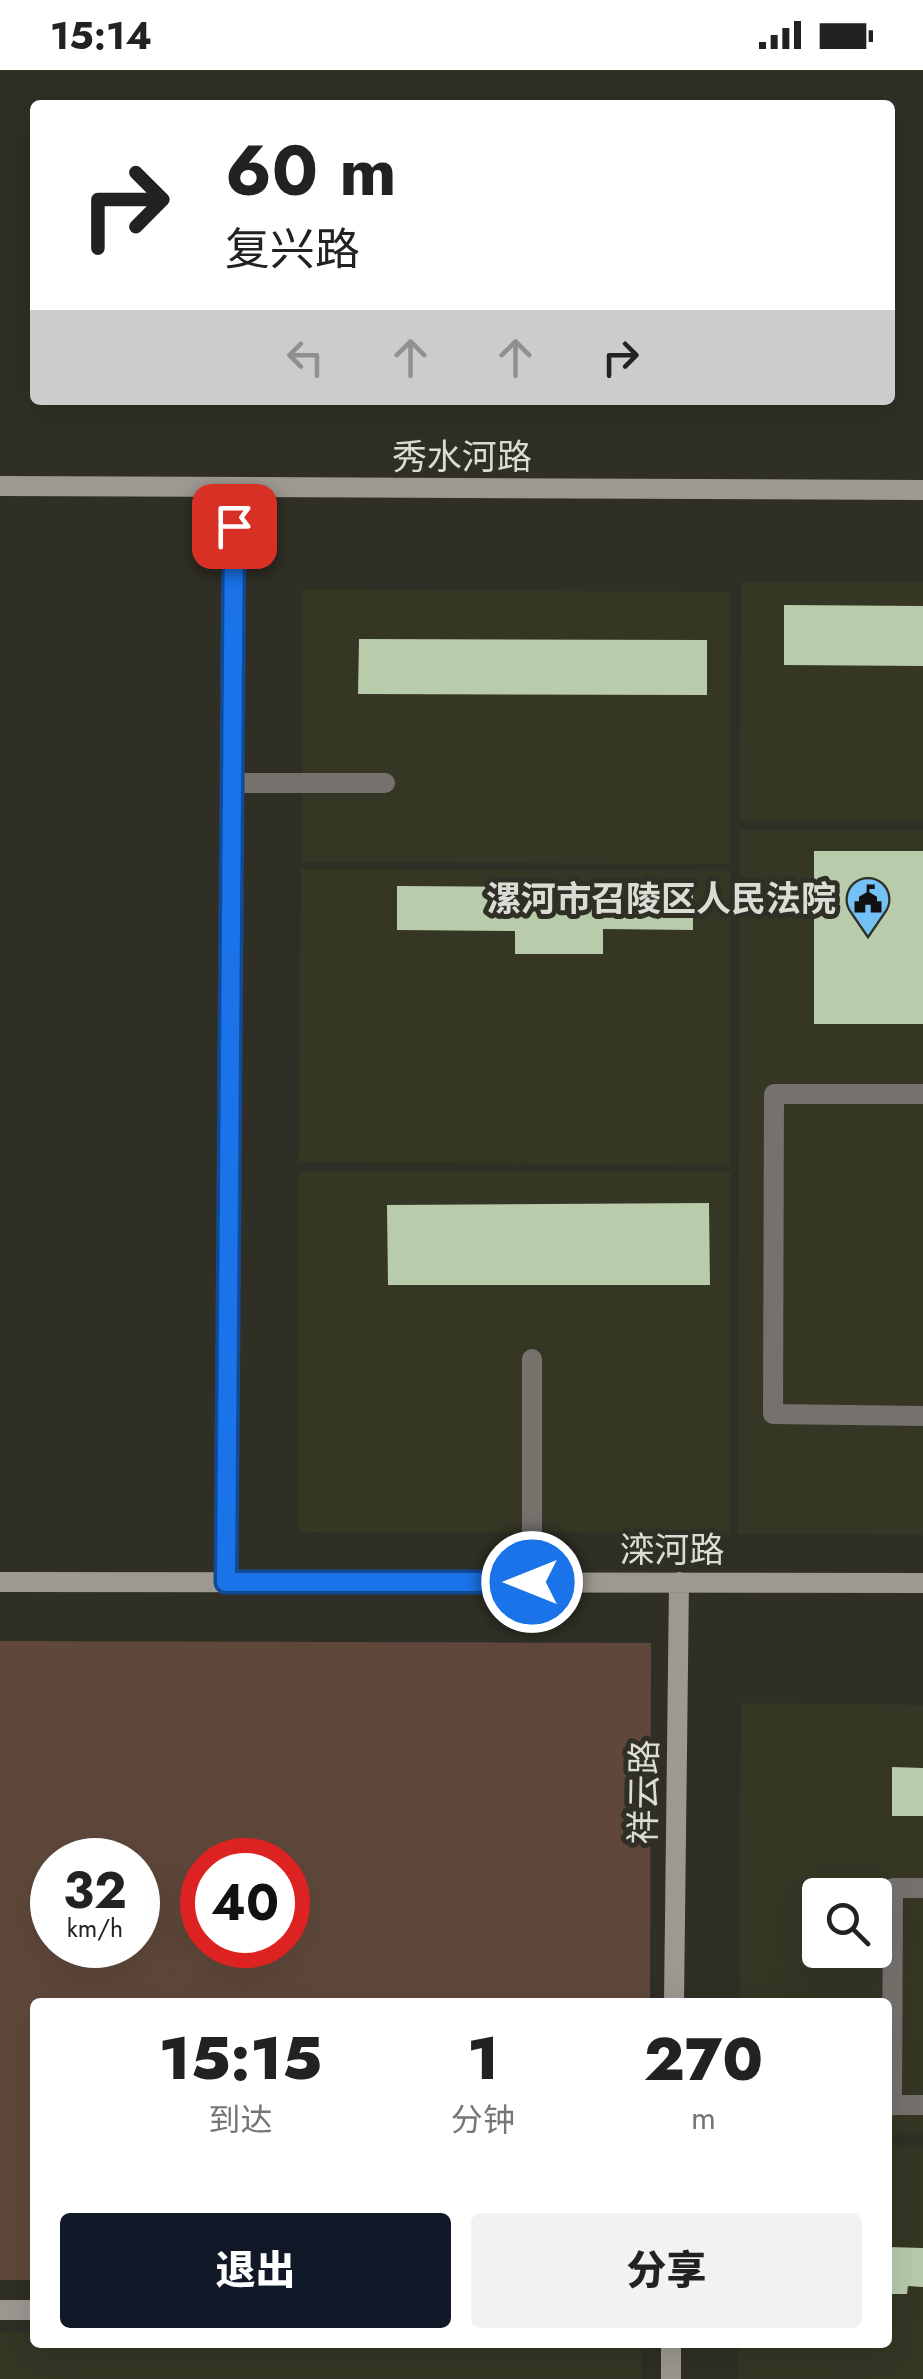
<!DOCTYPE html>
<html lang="zh">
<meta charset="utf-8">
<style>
:root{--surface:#fff;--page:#f2f2f2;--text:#222;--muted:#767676;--accent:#111827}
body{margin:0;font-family:Jost,"Noto Sans SC",sans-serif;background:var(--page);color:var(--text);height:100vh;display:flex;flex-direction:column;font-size:38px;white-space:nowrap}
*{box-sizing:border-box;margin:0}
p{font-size:32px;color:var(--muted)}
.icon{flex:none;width:55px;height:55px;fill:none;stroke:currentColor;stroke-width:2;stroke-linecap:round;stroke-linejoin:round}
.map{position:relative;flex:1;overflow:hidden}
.drawer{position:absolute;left:30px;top:1928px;width:862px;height:350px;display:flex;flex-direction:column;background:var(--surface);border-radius:10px;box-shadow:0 10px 40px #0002}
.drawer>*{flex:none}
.hud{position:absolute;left:30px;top:30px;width:865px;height:305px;border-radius:10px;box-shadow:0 10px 40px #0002;background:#fff;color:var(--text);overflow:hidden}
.controls{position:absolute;left:802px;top:1808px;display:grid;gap:20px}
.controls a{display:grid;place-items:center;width:90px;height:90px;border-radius:10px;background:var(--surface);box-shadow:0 10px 40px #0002;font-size:50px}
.speed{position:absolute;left:30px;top:1768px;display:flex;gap:20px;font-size:50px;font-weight:700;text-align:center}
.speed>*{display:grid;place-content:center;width:130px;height:130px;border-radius:50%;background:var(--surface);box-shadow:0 10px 40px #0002;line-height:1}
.speed small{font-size:25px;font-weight:400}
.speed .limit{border:15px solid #d22;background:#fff;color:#111}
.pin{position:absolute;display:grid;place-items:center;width:85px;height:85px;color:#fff;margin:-42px;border-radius:20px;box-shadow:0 5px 15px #0006}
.me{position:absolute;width:110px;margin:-55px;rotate:270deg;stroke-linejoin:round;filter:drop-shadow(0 0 8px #0008)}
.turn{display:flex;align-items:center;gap:35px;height:210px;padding:0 30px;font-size:45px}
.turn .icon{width:130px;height:130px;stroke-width:2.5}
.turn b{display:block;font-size:70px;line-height:85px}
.lanes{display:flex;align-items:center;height:95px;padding:0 30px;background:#0003;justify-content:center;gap:50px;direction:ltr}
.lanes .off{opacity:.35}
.eta{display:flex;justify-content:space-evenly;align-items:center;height:170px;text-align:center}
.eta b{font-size:60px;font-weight:800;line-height:70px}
.action{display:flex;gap:20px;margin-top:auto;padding:20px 30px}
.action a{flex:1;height:115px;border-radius:10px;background:var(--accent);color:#fff;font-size:40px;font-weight:800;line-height:115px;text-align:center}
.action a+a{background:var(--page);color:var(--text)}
.status{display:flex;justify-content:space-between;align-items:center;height:70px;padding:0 50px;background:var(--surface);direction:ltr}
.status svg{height:28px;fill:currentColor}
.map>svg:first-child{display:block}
.built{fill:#363625;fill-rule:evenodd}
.green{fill:#5f483b;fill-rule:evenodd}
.building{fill:#b8ccab}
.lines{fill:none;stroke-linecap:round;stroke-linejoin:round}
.street{stroke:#75726e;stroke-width:20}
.secondary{stroke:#9d9891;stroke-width:20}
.route-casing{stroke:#114b97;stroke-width:25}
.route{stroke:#1a73e8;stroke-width:18}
.labels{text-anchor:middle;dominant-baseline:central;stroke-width:10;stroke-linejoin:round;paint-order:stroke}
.street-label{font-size:35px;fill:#dcdcd6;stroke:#302f25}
.poi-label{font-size:35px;font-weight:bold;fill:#dcdcd6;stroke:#302f25;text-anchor:end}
</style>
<div class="status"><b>15:14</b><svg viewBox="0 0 49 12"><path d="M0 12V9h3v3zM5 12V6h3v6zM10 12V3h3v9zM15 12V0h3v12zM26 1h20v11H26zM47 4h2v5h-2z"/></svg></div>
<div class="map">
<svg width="923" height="2309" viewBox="0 0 923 2309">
<rect width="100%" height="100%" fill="#302f25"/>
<!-- built -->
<path class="built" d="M 741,512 L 923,512 L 923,751 L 740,751 Z
M 303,519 L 730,522 L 729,794 L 302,792 Z
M 740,760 L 923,760 L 923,1465 L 738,1464 Z
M 301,799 L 731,801 L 730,1095 L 299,1092 Z
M 298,1102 L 730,1102 L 730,1463 L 298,1462 Z
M 741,1633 L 923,1635 L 923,2065 L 888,2065 L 888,1932 L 739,1932 ZM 820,1825 L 875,1825 L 875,1880 L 820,1880 Z
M 888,2075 L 923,2075 L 923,2309 L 738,2309 L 738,2273 L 888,2272 Z
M 0,2262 L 35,2262 L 35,2272 L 641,2273 L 641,2309 L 0,2309 Z"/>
<!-- green -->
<path class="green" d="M 0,1571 L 651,1573 L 650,1932 L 35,1932 L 35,2210 L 0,2210 ZM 52,1790 L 138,1790 L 138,1875 L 52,1875 ZM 202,1790 L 288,1790 L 288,1875 L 202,1875 Z"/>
<!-- building -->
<path class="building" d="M 784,535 L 923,536 L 923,596 L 784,595 Z
M 359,569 L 707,570 L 707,625 L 358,624 Z
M 814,781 L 923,781 L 923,954 L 814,954 Z
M 397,816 L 693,818 L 693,860 L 603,859 L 603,884 L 515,884 L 515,861 L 397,860 Z
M 709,1133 L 710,1215 L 388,1215 L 387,1135 Z
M 892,1697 L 923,1698 L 923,1746 L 892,1746 Z
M 888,2177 L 923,2178 L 923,2217 L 908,2216 L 907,2224 L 888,2224 Z"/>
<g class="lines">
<!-- street -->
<path class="street" d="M 232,713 L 385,713
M 923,1024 L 774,1024 L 773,1344 L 923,1346
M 532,1289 L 532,1512
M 923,1818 L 893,1818 L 892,2035 L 923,2035"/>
<!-- secondary -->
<path class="secondary" d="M 0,416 L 923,420
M 0,1512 L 923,1513
M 225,1512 L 234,419
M 674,1932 L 679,1512
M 0,2240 L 35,2240
M 671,2272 L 671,2309"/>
</g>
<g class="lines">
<!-- route casing -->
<g class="route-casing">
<path id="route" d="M 234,456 L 226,1512 L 532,1512"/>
</g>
<!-- route -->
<use href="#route" class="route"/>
</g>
<!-- icons -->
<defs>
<g id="civic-pin" transform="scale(2.25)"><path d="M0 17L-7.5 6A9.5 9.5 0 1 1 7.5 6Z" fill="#73c1f5" stroke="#302f25"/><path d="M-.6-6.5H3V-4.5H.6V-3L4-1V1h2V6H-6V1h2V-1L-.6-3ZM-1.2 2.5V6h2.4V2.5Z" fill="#111"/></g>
</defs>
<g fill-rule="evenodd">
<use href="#civic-pin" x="868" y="829"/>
</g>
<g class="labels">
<!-- street labels -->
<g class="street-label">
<text x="462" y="387">秀水河路</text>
<text x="672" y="1480">滦河路</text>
<text transform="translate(644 1722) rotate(-89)">祥云路</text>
</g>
<!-- poi labels -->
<g class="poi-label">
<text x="836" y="829">漯河市召陵区人民法院</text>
</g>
</g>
</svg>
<div class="controls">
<a><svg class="icon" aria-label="search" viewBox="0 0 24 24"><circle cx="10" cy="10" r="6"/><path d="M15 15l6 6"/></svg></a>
</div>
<div class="speed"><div>32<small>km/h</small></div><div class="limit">40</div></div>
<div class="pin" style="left:234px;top:456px;background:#d93025"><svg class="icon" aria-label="arrive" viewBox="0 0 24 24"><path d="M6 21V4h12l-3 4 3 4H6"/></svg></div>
<svg class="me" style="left:532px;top:1512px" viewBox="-20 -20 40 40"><circle r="17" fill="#1a73e8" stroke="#fff" stroke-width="3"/><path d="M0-11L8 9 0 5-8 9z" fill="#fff"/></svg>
<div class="hud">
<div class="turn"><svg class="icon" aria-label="right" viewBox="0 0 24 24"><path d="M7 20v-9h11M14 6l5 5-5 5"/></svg><div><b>60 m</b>复兴路</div></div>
<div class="lanes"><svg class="icon off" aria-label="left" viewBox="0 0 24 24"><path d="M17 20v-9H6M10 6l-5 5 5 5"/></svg><svg class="icon off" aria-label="ahead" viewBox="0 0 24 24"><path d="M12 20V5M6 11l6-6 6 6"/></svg><svg class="icon off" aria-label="ahead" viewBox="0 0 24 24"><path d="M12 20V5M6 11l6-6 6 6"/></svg><svg class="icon" aria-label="right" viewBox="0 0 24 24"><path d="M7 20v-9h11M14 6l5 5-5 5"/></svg></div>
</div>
<section class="drawer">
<div class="eta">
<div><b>15:15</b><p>到达</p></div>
<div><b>1</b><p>分钟</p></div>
<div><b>270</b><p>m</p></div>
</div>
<div class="action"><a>退出</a><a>分享</a></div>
</section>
</div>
